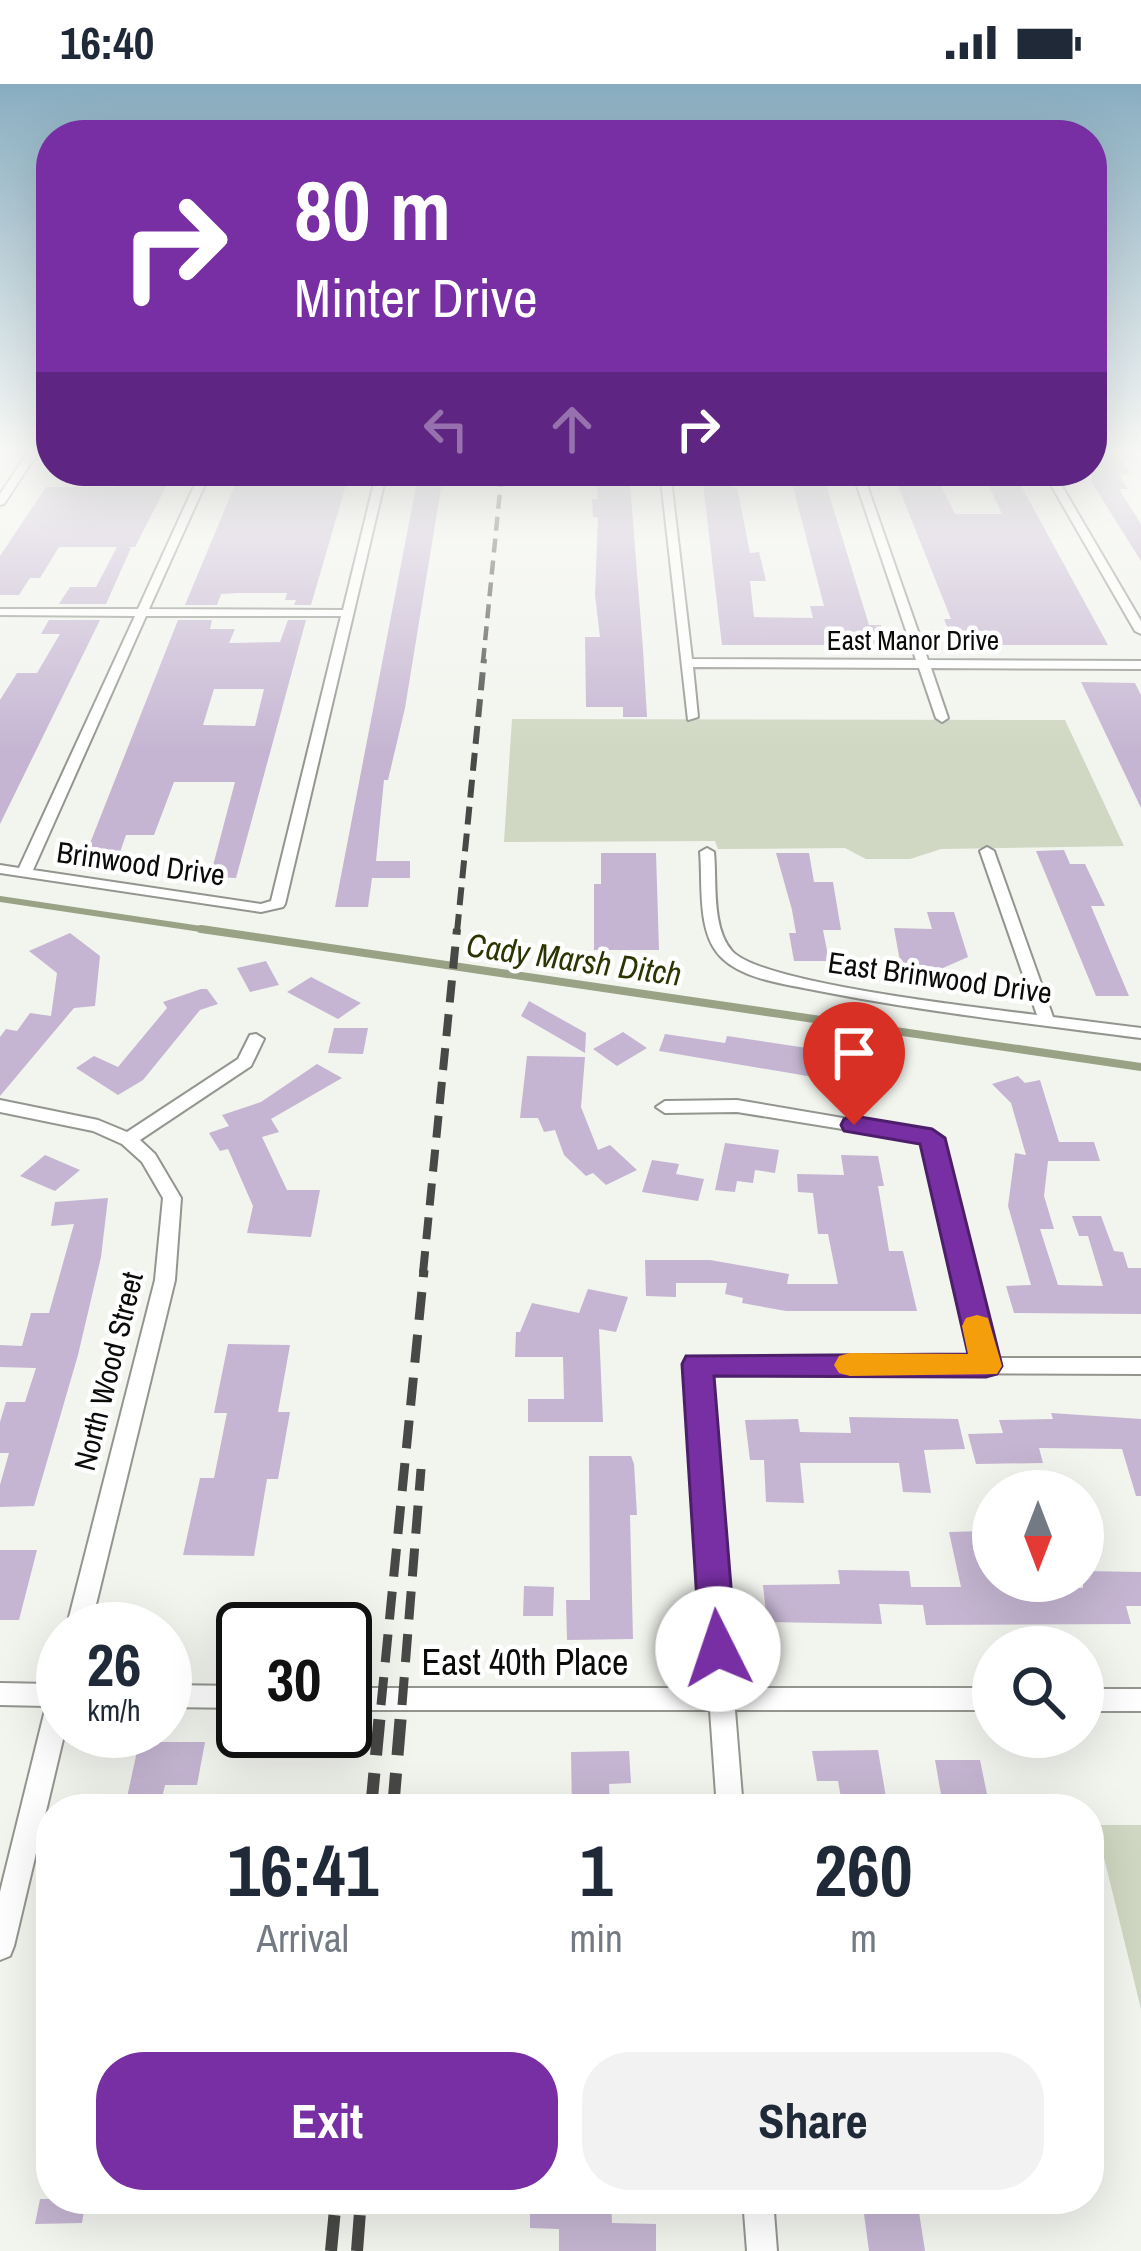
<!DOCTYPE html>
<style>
:root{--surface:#fff;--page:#f2f2f3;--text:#1f2937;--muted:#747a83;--accent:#772fa3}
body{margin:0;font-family:"Archivo Narrow",sans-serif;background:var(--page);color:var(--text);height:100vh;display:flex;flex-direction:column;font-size:45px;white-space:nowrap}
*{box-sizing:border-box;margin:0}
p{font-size:39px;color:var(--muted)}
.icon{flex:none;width:66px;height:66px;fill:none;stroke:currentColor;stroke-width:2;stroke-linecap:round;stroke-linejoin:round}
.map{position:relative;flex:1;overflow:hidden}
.drawer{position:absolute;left:36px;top:1710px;width:1068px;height:420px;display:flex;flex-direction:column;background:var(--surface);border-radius:48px;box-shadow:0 12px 48px #0002}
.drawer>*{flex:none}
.banner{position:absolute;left:36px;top:36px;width:1071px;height:366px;border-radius:48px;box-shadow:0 12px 48px #0002;background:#772fa3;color:#fff;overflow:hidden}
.needle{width:78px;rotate:180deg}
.buttons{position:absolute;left:972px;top:1386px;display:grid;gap:24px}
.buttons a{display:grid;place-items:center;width:132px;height:132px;border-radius:50%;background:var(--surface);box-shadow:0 12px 48px #0002;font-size:60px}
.speed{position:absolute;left:36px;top:1518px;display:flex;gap:24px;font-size:60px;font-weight:700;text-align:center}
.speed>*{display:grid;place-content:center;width:156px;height:156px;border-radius:50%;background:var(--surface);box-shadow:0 12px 48px #0002;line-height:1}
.speed small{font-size:30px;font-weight:400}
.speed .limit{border:6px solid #111;border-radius:18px;background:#fff;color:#111}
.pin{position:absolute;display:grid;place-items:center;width:102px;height:102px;color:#fff;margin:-123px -51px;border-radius:50% 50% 50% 0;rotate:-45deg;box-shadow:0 0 12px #0007}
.pin .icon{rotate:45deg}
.me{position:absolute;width:132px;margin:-66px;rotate:356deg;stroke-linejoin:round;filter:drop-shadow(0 0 9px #0008)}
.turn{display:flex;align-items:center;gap:42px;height:252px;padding:0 60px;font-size:54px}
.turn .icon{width:156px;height:156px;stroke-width:2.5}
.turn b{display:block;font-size:84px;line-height:102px}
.lanes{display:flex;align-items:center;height:114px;padding:0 60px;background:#0003;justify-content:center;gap:60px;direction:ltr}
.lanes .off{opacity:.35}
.eta{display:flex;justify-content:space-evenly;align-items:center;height:204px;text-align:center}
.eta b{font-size:72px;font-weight:700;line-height:84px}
.cta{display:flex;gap:24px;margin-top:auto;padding:24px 60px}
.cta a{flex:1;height:138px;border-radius:48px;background:var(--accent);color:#fff;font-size:48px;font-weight:700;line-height:138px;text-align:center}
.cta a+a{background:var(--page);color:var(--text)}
.status{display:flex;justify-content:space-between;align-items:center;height:84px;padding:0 60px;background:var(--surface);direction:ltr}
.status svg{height:33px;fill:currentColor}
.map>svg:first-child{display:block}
.green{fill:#d0d7c2}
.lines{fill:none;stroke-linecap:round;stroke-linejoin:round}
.stream-far1{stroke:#99a285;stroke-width:6}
.stream{stroke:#99a285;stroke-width:8}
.building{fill:#c5b5d2;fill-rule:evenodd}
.street-casing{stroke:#93958f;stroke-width:4}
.street{fill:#fff;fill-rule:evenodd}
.rail-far4{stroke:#484946;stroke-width:4.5;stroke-dasharray:14 8;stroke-linecap:butt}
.rail-far3{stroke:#484946;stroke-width:6;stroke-dasharray:18 9;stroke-linecap:butt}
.rail-far2{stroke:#484946;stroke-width:8;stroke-dasharray:22 12;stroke-linecap:butt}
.rail-far1{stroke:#484946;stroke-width:9;stroke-dasharray:28 15;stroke-linecap:butt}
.rail{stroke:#484946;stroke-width:12;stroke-dasharray:36 18;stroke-linecap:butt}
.route{fill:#772fa3;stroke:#4d1f6a;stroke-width:3}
.slow{fill:#f59e0b}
.labels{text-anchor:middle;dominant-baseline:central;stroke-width:9;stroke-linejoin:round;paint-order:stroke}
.far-street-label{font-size:27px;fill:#0b0c0a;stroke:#fff}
.street-label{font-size:30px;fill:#0b0c0a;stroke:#fff}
.water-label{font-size:33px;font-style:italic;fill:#2a3501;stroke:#fff}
.near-street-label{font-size:36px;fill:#0b0c0a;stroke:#fff}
</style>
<div class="status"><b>16:40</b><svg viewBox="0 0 49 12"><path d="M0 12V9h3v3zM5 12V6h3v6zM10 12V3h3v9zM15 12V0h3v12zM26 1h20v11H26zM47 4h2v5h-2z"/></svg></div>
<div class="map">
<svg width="1141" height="2167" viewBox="0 0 1141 2167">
<rect width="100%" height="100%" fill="#f2f4ee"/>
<!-- green -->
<path class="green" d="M 512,635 L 1065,636 L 1124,762 L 941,765 L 910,775 L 866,775 L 845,764 L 718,765 L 715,757 L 504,758 Z
M 1096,1741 L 1141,1741 L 1141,1925 Z"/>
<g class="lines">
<!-- stream-far1 -->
<path class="stream-far1" d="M 0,815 L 221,848"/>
<!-- stream -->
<path class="stream" d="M 201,845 L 1141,983"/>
</g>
<!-- building -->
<path class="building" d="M 1092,364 L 1112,364 L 1130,390 L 1118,390 L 1128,405 L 1119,405 L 1141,440 L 1141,477 L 1092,399 Z
M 124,387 L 174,387 L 135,463 L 128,463 L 131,464 L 106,520 L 59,520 L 70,503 L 96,503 L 117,463 L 59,463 L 40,494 L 30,494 L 19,511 L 0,511 L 0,472 L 46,403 L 116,403 Z
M 350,387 L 311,521 L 294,521 L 296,516 L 285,516 L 287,509 L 238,509 L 221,510 L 217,521 L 185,521 L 240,389 Z
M 419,387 L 442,387 L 442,398 L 405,624 L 388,696 L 384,696 L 376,777 L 410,777 L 410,794 L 372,794 L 368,823 L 335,823 Z
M 629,387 L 643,565 L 647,633 L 623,633 L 623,623 L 586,623 L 585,553 L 600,553 L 595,511 L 598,433 L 593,433 L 592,415 L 598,415 L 596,390 Z
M 892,387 L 934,387 L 955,430 L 1002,430 L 982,387 L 1013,387 L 1108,561 L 954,561 L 944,535 L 951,535 Z
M 728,390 L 731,403 L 737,403 L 750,469 L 759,468 L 766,497 L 750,497 L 754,533 L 813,534 L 810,522 L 824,522 L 790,391 L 823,391 L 869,541 L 881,541 L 886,561 L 722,561 L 702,391 Z
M 49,536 L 100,536 L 0,740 L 0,616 L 17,589 L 37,589 L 60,550 L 41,550 Z
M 178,536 L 212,536 L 210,545 L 235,545 L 229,559 L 280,558 L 288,536 L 306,536 L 236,794 L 210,793 L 235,698 L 174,698 L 154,751 L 126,751 L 119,771 L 85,772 ZM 214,605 L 264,605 L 255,642 L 203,641 Z
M 1081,598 L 1135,599 L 1141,611 L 1141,724 Z
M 1064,766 L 1070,780 L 1085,780 L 1105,822 L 1091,822 L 1129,912 L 1096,912 L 1036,767 Z
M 601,769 L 656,769 L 659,866 L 594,866 L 594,800 L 601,800 Z
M 776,769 L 809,769 L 814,798 L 833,798 L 841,846 L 823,846 L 829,877 L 794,877 L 789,849 L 796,849 L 792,826 Z
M 927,828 L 954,828 L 968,873 L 918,895 L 901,883 L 894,844 L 932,845 Z
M 70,849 L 100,872 L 95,922 L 74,924 L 0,1012 L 0,953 L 6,945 L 17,947 L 30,929 L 51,932 L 57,889 L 29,867 Z
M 266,877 L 279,901 L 250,908 L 237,884 Z
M 311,893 L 361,919 L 338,935 L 287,908 Z
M 201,905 L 207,905 L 218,920 L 200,926 L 143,996 L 118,1011 L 76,984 L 94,972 L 118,983 L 167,924 L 163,918 Z
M 529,917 L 586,949 L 585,969 L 521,932 Z
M 334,944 L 368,944 L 363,970 L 328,969 Z
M 623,948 L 647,964 L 617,982 L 593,965 Z
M 665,950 L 725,959 L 727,952 L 880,975 L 880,979 L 893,980 L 892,1004 L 864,1001 L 864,990 L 826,987 L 825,995 L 659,967 Z
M 527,972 L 585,973 L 581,1023 L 598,1066 L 610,1061 L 637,1086 L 606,1101 L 593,1089 L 586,1092 L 564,1071 L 555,1046 L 544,1048 L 538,1034 L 520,1034 Z
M 317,980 L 342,994 L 271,1035 L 279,1048 L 262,1053 L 287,1106 L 320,1106 L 311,1153 L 247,1149 L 253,1122 L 228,1065 L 220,1067 L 209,1049 L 229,1042 L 222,1031 L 261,1018 Z
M 1018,992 L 1025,999 L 1040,996 L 1059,1058 L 1094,1058 L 1100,1077 L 1048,1077 L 1044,1112 L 1054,1145 L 1040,1145 L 1058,1201 L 1103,1202 L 1088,1152 L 1079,1152 L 1072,1132 L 1101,1132 L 1114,1167 L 1123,1168 L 1128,1184 L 1141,1184 L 1141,1230 L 1014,1229 L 1006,1202 L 1031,1201 L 1008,1122 L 1015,1069 L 1026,1071 L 1011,1019 L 992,1000 Z
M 725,1059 L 779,1066 L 775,1089 L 755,1086 L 753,1099 L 737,1097 L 735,1108 L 715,1106 Z
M 45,1071 L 80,1086 L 55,1107 L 20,1092 Z
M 841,1071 L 878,1072 L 884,1102 L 878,1102 L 889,1167 L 903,1167 L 917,1227 L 786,1227 L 742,1219 L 743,1214 L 725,1210 L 727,1199 L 676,1199 L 676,1213 L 646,1212 L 645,1176 L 710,1176 L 789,1190 L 787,1200 L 838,1200 L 828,1150 L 818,1150 L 813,1109 L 798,1108 L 797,1090 L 844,1091 Z
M 652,1076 L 679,1080 L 676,1090 L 704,1095 L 698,1117 L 642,1108 Z
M 108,1114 L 101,1173 L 78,1271 L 34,1422 L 0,1423 L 0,1401 L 9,1369 L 0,1369 L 0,1338 L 6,1318 L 25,1318 L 36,1284 L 0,1283 L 0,1261 L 22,1262 L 31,1229 L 49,1229 L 74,1140 L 51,1142 L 55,1118 Z
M 588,1205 L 628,1213 L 616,1248 L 599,1245 L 603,1338 L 528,1338 L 528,1315 L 564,1315 L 563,1273 L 515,1273 L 516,1248 L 520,1248 L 532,1219 L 579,1229 Z
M 228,1260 L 290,1261 L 278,1328 L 290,1328 L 278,1395 L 267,1395 L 254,1472 L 183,1471 L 200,1394 L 214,1394 L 227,1329 L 214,1329 Z
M 1051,1329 L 1141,1335 L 1141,1412 L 1136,1412 L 1122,1365 L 1039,1364 L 1043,1379 L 976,1380 L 968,1350 L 1003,1349 L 999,1336 L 1053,1335 Z
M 849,1333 L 958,1335 L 965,1365 L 924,1366 L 931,1409 L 903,1408 L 899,1379 L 800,1379 L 804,1419 L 766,1418 L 764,1376 L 750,1376 L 745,1336 L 798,1335 L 800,1348 L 851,1349 Z
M 589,1372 L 631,1372 L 634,1380 L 637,1431 L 630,1431 L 633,1555 L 567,1556 L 566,1516 L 590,1516 Z
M 986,1447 L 993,1497 L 998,1502 L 1083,1504 L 1083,1487 L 1141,1488 L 1141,1522 L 1126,1522 L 1131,1540 L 926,1541 L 923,1521 L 879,1520 L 882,1540 L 767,1538 L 763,1501 L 840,1500 L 838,1486 L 909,1487 L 911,1503 L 961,1503 L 949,1448 Z
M 0,1466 L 37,1466 L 19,1536 L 0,1536 Z
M 524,1502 L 554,1503 L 553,1532 L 523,1532 Z
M 139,1658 L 205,1658 L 197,1701 L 165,1701 L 161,1718 L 126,1718 Z
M 878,1666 L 888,1725 L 843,1725 L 838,1697 L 817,1697 L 812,1667 Z
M 629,1667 L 631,1699 L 609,1700 L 610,1725 L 572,1725 L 571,1668 Z
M 935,1676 L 980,1676 L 988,1715 L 942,1716 Z
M 40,2115 L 86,2115 L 82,2139 L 35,2140 Z
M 530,2115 L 611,2115 L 612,2139 L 656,2140 L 656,2167 L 559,2167 L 559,2145 L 530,2144 Z
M 862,2115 L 917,2115 L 925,2167 L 869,2167 Z"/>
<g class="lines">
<!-- street casing -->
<g class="street-casing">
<path id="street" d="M 31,364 L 41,364 L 4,420 L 0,421 L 0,410 Z
M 201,387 L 211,387 L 149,525 L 343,526 L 377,387 L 387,387 L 285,820 L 283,823 L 261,828 L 0,789 L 0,781 L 19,784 L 135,532 L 0,531 L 0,525 L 138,525 ZM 146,532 L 341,532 L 271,817 L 261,820 L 33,786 Z
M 660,387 L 670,387 L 692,575 L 916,576 L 852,387 L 862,387 L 928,576 L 1141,577 L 1141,585 L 931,584 L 948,634 L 942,638 L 936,634 L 919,584 L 693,583 L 698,633 L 688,636 Z
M 1043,387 L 1053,387 L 1141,537 L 1141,550 L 1135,547 Z
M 987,763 L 994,767 L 1053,933 L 1141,944 L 1141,954 C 1033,940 925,928 819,907 C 790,901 745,896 723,875 C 696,851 703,800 700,768 L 707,764 L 714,768 C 717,797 711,843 732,867 C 762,900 983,924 1037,931 L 980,767 Z
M 256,950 L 264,955 L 251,982 L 140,1056 L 155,1070 L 181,1114 L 175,1196 L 90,1545 L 66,1545 L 155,1196 L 163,1114 L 142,1078 L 122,1060 L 93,1047 L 0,1028 L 0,1016 L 98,1036 L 127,1048 L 238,975 L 250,951 Z
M 737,1016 L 937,1050 L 994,1274 L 1141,1274 L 1141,1290 L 708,1288 L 733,1604 L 993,1604 L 993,1626 L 735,1626 L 743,1725 L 717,1725 L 710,1626 L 345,1626 L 345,1604 L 709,1604 L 687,1280 L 690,1275 L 974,1274 L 923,1058 L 737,1028 L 665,1029 L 656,1023 L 665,1017 Z
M 63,1593 L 65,1647 L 14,1862 L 10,1872 L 0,1876 L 0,1808 L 46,1622 L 0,1621 L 0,1599 L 53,1600 Z
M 165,1601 L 243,1602 L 243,1624 L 165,1623 Z
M 1083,1605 L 1141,1605 L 1141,1627 L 1083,1627 Z
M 743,2115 L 773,2115 L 777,2167 L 747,2167 Z"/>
</g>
<!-- street -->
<use href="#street" class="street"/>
<!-- rail-far4 -->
<path class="rail-far4" d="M 483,578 L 502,387"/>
<!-- rail-far3 -->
<path class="rail-far3" d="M 457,848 L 484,575"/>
<!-- rail-far2 -->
<path class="rail-far2" d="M 423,1189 L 457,845"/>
<!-- rail-far1 -->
<path class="rail-far1" d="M 381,1621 L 424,1186
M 402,1621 L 421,1385"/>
<!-- rail -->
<path class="rail" d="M 371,1725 L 381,1618
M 393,1725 L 402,1618
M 331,2167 L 336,2115
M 357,2167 L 361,2115"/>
</g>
<!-- sky -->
<linearGradient id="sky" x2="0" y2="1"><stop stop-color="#88adc0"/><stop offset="0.55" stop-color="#f9faf7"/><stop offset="1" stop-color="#f9faf7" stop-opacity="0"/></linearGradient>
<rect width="1141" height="667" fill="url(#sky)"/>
<!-- route -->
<path class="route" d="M 854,1032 L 932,1045 L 945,1054 L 1002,1282 L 997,1290 L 986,1293 L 714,1292 L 736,1565 L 731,1577 L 718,1581 L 705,1577 L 700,1565 L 682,1280 L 686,1272 L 968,1270 L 920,1060 L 844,1047 L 841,1041 L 844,1035 Z"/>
<!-- slow -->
<path class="slow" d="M 977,1231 L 988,1234 L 1002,1282 L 997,1290 L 850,1292 L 839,1289 L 834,1281 L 839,1272 L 850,1269 L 968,1270 L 962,1242 L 966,1234 Z"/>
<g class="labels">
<!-- far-street labels -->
<g class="far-street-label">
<text x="913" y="556">East Manor Drive</text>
</g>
<!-- street labels -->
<g class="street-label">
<text transform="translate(141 779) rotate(8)">Brinwood Drive</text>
<text transform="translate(940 893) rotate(8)">East Brinwood Drive</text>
<text transform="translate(108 1287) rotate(-76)">North Wood Street</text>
</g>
<!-- water labels -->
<g class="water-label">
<text transform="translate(574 875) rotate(8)">Cady Marsh Ditch</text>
</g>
<!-- near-street labels -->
<g class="near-street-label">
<text x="525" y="1578">East 40th Place</text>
</g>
</g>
</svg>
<div class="buttons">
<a><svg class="needle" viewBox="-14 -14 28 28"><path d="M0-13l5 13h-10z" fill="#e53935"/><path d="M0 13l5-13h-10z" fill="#747a83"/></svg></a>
<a><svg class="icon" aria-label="search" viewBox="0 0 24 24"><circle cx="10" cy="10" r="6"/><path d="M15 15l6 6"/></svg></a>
</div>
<div class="speed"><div>26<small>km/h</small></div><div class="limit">30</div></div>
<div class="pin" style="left:854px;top:1041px;background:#d93025"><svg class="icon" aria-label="arrive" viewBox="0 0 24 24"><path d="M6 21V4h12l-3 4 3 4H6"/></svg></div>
<svg class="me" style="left:718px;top:1565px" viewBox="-20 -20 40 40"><circle r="19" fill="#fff"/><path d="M0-13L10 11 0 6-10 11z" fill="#772fa3"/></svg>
<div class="banner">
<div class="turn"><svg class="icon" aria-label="right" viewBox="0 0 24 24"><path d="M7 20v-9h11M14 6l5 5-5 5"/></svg><div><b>80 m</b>Minter Drive</div></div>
<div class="lanes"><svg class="icon off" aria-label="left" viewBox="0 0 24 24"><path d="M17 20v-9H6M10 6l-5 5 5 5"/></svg><svg class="icon off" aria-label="ahead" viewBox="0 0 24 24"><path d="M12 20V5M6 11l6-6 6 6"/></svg><svg class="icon" aria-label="right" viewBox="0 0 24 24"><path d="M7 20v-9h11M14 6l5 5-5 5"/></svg></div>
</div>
<section class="drawer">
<div class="eta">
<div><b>16:41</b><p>Arrival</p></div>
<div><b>1</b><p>min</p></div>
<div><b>260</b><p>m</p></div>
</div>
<div class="cta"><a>Exit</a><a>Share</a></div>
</section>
</div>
